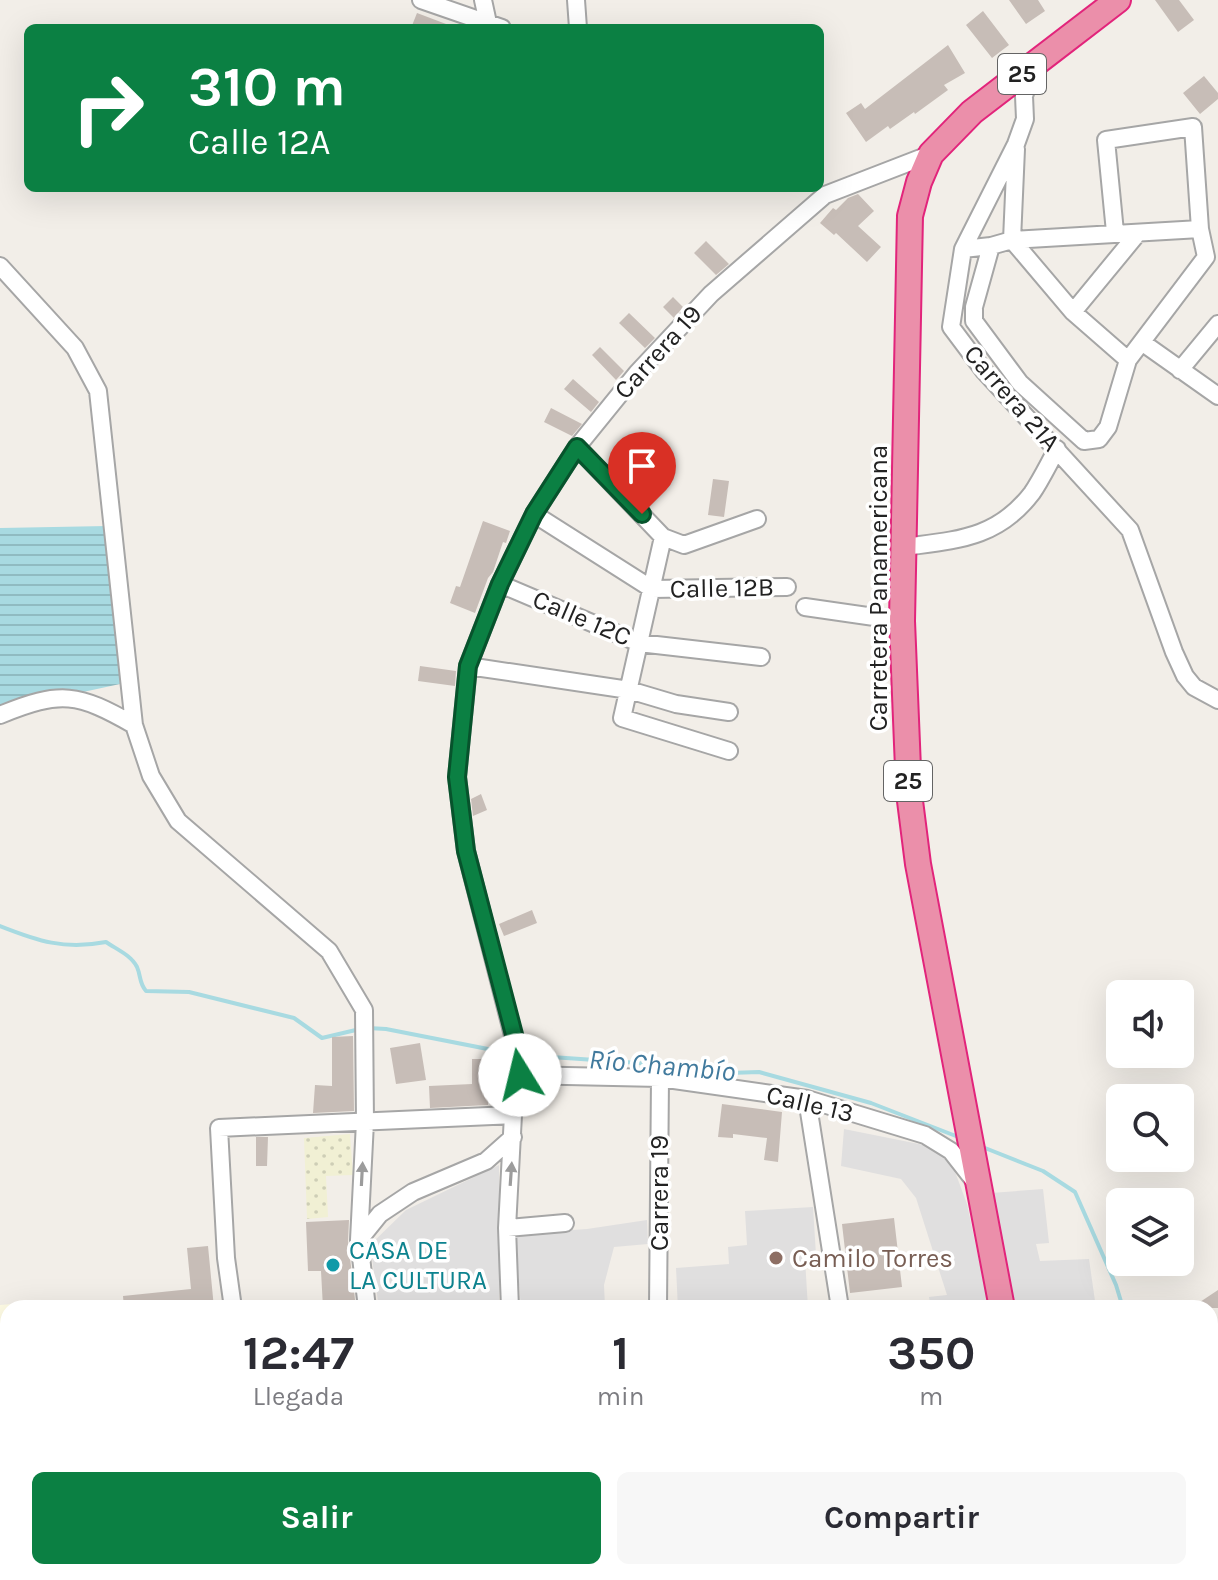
<!DOCTYPE html>
<html lang="es">
<meta charset="utf-8">
<style>
:root{--surface:#fff;--page:#f7f7f7;--text:#2b2b33;--muted:#7c7c81;--accent:#0b8043}
body{margin:0;font-family:Karla,sans-serif;background:var(--page);color:var(--text);height:100vh;display:flex;flex-direction:column;font-size:30px;white-space:nowrap}
*{box-sizing:border-box;margin:0}
p{font-size:26px;color:var(--muted)}
.icon{flex:none;width:44px;height:44px;fill:none;stroke:currentColor;stroke-width:2;stroke-linecap:round;stroke-linejoin:round}
.map{position:relative;flex:1;overflow:hidden}
.panel{position:absolute;left:0px;top:1300px;width:1218px;height:280px;display:flex;flex-direction:column;background:var(--surface);border-radius:24px 24px 0 0;box-shadow:0 8px 32px #0002}
.panel>*{flex:none}
.banner{position:absolute;left:24px;top:24px;width:800px;height:168px;border-radius:12px;box-shadow:0 8px 32px #0002;background:#0b8043;color:#fff;overflow:hidden}
.controls{position:absolute;left:1106px;top:980px;display:grid;gap:16px}
.controls a{display:grid;place-items:center;width:88px;height:88px;border-radius:12px;background:var(--surface);box-shadow:0 8px 32px #0002;font-size:40px}
.pin{position:absolute;display:grid;place-items:center;width:68px;height:68px;color:#fff;margin:-82px -34px;border-radius:50% 50% 50% 0;rotate:-45deg;box-shadow:0 0 8px #0007}
.pin .icon{rotate:45deg}
.me{position:absolute;width:88px;margin:-44px;rotate:351deg;stroke-linejoin:round;filter:drop-shadow(0 0 6px #0008)}
.turn{display:flex;align-items:center;gap:28px;height:168px;padding:0 32px;font-size:36px}
.turn .icon{width:104px;height:104px;stroke-width:2.5}
.turn b{display:block;font-size:56px;line-height:68px}
.eta{display:flex;justify-content:space-evenly;align-items:center;height:136px;text-align:center}
.eta b{font-size:48px;font-weight:700;line-height:56px}
.button{display:flex;gap:16px;margin-top:auto;padding:16px 32px}
.button a{flex:1;height:92px;border-radius:12px;background:var(--accent);color:#fff;font-size:32px;font-weight:700;line-height:92px;text-align:center}
.button a+a{background:var(--page);color:var(--text)}
.map>svg:first-child{display:block}
.residential{fill:#e0dfdf}
.education{fill:#fffce5}
.farmland{fill:url(#farmland-dots)}
.water{fill:url(#water-rules)}
.lines{fill:none;stroke-linecap:round;stroke-linejoin:round}
.stream{stroke:#a8dae1;stroke-width:4}
.building{fill:#c7bdb7}
.minor-casing{stroke:#a6a6a6;stroke-width:20}
.major-casing{stroke:#a05800;stroke-width:24}
.highway-casing{stroke:#e2247b;stroke-width:28}
.minor{stroke:#fff;stroke-width:16}
.major{stroke:#ffcba1;stroke-width:20}
.highway{stroke:#eb8faa;stroke-width:24}
.oneway{fill:#9c9c9c}
.route-casing{stroke:#07532c;stroke-width:20}
.route{stroke:#0b8043;stroke-width:14}
.education-dot{fill:#8d6e63;stroke:#fff;stroke-width:3}
.culture-dot{fill:#0f9aa8;stroke:#fff;stroke-width:3}
.labels{text-anchor:middle;dominant-baseline:central;stroke-width:7;stroke-linejoin:round;paint-order:stroke}
.shield{fill:#fff;stroke:#646464;stroke-width:2}
.shield-label{font-size:24px;font-weight:bold;fill:#222}
.street-label{font-size:26px;fill:#222;stroke:#fff}
.culture-label{font-size:26px;fill:#0d838f;stroke:#fff;text-anchor:start}
.education-label{font-size:26px;fill:#785e54;stroke:#fff;text-anchor:start}
.water-label{font-size:28px;font-style:italic;fill:#417a9d;stroke:#fff}
</style>
<div class="map">
<svg width="1218" height="1580" viewBox="0 0 1218 1580">
<defs>
<pattern id="farmland-dots" width="8" height="8" patternUnits="userSpaceOnUse" patternTransform="scale(2)"><rect width="8" height="8" fill="#f1f0d4"/><path d="M2 2h.1M6 6h.1" fill="none" stroke="#ceceb6" stroke-width="1.8" stroke-linecap="round"/></pattern>
<pattern id="water-rules" width="6" height="5" patternUnits="userSpaceOnUse" patternTransform="scale(2)"><rect width="6" height="5" fill="#a8dae1"/><path d="M0 2.5h6" fill="none" stroke="#90bbc1"/></pattern>
</defs>
<rect width="100%" height="100%" fill="#f2eee8"/>
<!-- residential -->
<path class="residential" d="M 844,1129 L 924,1145 L 943,1157 L 954,1169 L 967,1204 L 989,1308 L 931,1308 L 929,1297 L 947,1295 L 916,1198 L 901,1179 L 841,1166 Z
M 499,1165 L 499,1308 L 379,1308 L 370,1245 L 406,1210 Z
M 1043,1189 L 1049,1243 L 1036,1244 L 1040,1261 L 1089,1259 L 1096,1308 L 1013,1308 L 991,1193 Z
M 813,1207 L 816,1255 L 805,1259 L 808,1308 L 678,1308 L 676,1268 L 729,1264 L 728,1247 L 747,1245 L 745,1211 Z
M 647,1220 L 648,1244 L 614,1247 L 604,1285 L 605,1307 L 649,1304 L 649,1308 L 521,1308 L 515,1234 L 587,1229 Z
M 8,1441 L 8,1551 L 0,1552 L 0,1442 Z
M 111,1572 L 233,1572 L 235,1580 L 111,1580 Z
M 408,1572 L 511,1572 L 511,1580 L 409,1580 Z
M 544,1572 L 661,1572 L 662,1580 L 545,1580 Z
M 687,1572 L 862,1572 L 862,1580 L 687,1580 Z
M 886,1572 L 1040,1572 L 1042,1580 L 888,1580 Z
M 1057,1572 L 1136,1572 L 1127,1580 L 1058,1580 Z"/>
<!-- education -->
<path class="education" d="M 62,1300 L 63,1308 L 8,1308 L 8,1420 L 0,1421 L 0,1305 Z"/>
<!-- farmland -->
<path class="farmland" d="M 350,1134 L 353,1175 L 326,1176 L 328,1217 L 307,1219 L 304,1138 Z"/>
<!-- water -->
<path class="water" d="M 107,526 L 120,684 L 0,710 L 0,528 Z"/>
<g class="lines">
<!-- stream -->
<path class="stream" d="M 0,926 C 38,941 64,950 106,942 C 116,949 131,955 137,967 C 141,976 139,983 146,991 L 189,992 L 294,1018 L 322,1038 L 360,1029
M 368,1028 L 386,1029 L 513,1054
M 522,1055 L 639,1063 L 699,1074 L 759,1072 L 871,1103 L 961,1138
M 980,1146 L 1043,1171 L 1075,1192 L 1116,1285 L 1123,1308
M 1210,1538 L 1218,1550"/>
</g>
<!-- building -->
<path class="building" d="M 1009,0 L 1038,0 L 1045,11 L 1026,24 Z
M 1155,0 L 1179,0 L 1194,20 L 1178,32 Z
M 983,11 L 1009,45 L 992,58 L 966,25 Z
M 417,13 L 454,27 L 454,28 L 411,28 Z
M 948,45 L 965,73 L 944,85 L 948,90 L 915,114 L 914,112 L 890,129 L 888,126 L 866,142 L 846,113 L 861,103 L 865,109 Z
M 1204,76 L 1218,93 L 1218,99 L 1200,114 L 1183,93 Z
M 858,194 L 874,211 L 858,226 L 881,247 L 867,262 L 836,233 L 834,235 L 820,223 L 833,208 L 836,210 L 848,198 Z
M 706,241 L 729,264 L 716,275 L 694,253 Z
M 673,297 L 683,307 L 674,318 L 663,307 Z
M 629,313 L 655,338 L 645,348 L 619,323 Z
M 600,347 L 624,371 L 616,380 L 592,355 Z
M 573,379 L 599,402 L 591,412 L 564,389 Z
M 551,408 L 582,424 L 572,436 L 544,422 Z
M 713,479 L 729,481 L 724,517 L 708,515 Z
M 643,481 L 659,493 L 649,507 L 636,492 Z
M 483,521 L 510,531 L 506,543 L 503,542 L 493,572 L 488,578 L 475,613 L 450,603 L 456,586 L 460,587 Z
M 420,666 L 456,671 L 455,686 L 418,681 Z
M 481,794 L 487,810 L 473,816 L 471,799 Z
M 532,910 L 537,923 L 504,936 L 499,924 Z
M 353,1036 L 354,1111 L 313,1113 L 315,1085 L 332,1086 L 332,1037 Z
M 420,1043 L 426,1080 L 396,1084 L 390,1048 Z
M 472,1059 L 488,1059 L 488,1105 L 430,1108 L 429,1086 L 472,1084 Z
M 722,1104 L 782,1112 L 778,1162 L 764,1160 L 767,1138 L 733,1134 L 733,1138 L 718,1137 Z
M 256,1137 L 268,1137 L 267,1166 L 256,1166 Z
M 894,1218 L 902,1287 L 850,1293 L 842,1224 Z
M 349,1220 L 348,1241 L 356,1308 L 323,1308 L 321,1271 L 308,1271 L 306,1222 Z
M 208,1246 L 214,1308 L 124,1308 L 123,1296 L 191,1289 L 187,1248 Z
M 1218,1290 L 1218,1308 L 1191,1308 Z"/>
<g class="lines">
<!-- minor casing -->
<g class="minor-casing">
<path id="minor" d="M 421,0 L 502,28
M 483,0 L 488,23
M 576,0 L 578,28
M 1034,66 L 1024,96 L 1025,119 L 1016,144 L 963,249 L 951,327 L 984,371 L 1130,530 L 1174,652 L 1185,676 L 1194,687 L 1218,700
M 1012,240 L 1073,312 L 1128,360
M 1012,240 L 1016,149
M 991,246 L 974,307 L 974,321 L 1020,383 L 1084,441 L 1099,439 L 1108,427 L 1128,360 L 1206,257 L 1200,229 L 1193,127 L 1106,140 L 1115,232
M 963,249 L 991,246 L 1012,240 L 1200,229
M 0,266 L 75,348 L 98,391 L 134,725 L 151,776 L 178,821 L 329,951 L 364,1010 L 365,1122 L 359,1240 L 367,1308
M 1073,312 L 1138,233
M 1143,343 L 1218,396
M 1180,370 L 1218,324
M 577,447 L 663,537 L 684,545 L 757,519
M 534,514 L 652,589 L 787,587
M 663,537 L 622,718 L 729,751
M 904,547 C 956,540 997,539 1032,493 C 1041,480 1049,463 1057,449
M 500,584 L 639,643 L 761,657
M 805,607 L 902,621
M 468,666 L 629,690 L 676,704 L 729,712
M 0,715 C 61,690 78,693 134,725
M 520,1075 L 660,1078 L 807,1099 L 925,1135 L 951,1151 L 976,1183
M 807,1099 L 840,1308
M 507,1228 L 565,1223
M 359,1240 L 380,1214 L 413,1192 L 486,1161 L 513,1137
M 233,1308 L 226,1258 L 219,1128 L 513,1115
M 510,1308 L 507,1228 L 513,1115 L 520,1063 L 466,851 L 457,777 L 468,666 L 500,584 L 534,514 L 577,447 L 637,373 L 711,294 L 825,195 L 931,154
M 658,1308 L 660,1078
M 1210,1352 L 1218,1346
M 1210,1486 L 1218,1479
M 1210,1564 L 1218,1574
M 248,1572 L 249,1580
M 405,1572 L 407,1580
M 530,1572 L 531,1580
M 670,1572 L 671,1580
M 876,1572 L 876,1580
M 0,1573 L 10,1572
M 100,1580 L 100,1572
M 1146,1580 L 1154,1572"/>
</g>
<!-- major casing -->
<g class="major-casing">
<path id="major" d="M 0,1422 L 8,1421"/>
</g>
<!-- highway casing -->
<g class="highway-casing">
<path id="highway" d="M 1002,1308 L 918,864 L 909,793 L 902,621 L 910,216 L 919,182 L 931,154 L 972,112 L 1118,0
M 1050,1572 L 1051,1580"/>
</g>
<!-- minor -->
<use href="#minor" class="minor"/>
<!-- major -->
<use href="#major" class="major"/>
<!-- highway -->
<use href="#highway" class="highway"/>
</g>
<!-- one-way arrows -->
<defs><path id="oneway-solid" d="M-6-.8H1V-3.2L6.5 0L1 3.2V.8H-6Z" transform="scale(2)"/></defs>
<g class="oneway">
<use href="#oneway-solid" transform="translate(362 1174) rotate(-87)"/>
<use href="#oneway-solid" transform="translate(511 1174) rotate(-86)"/>
</g>
<g class="lines">
<!-- route casing -->
<g class="route-casing">
<path id="route" d="M 520,1075 L 517,1046 L 466,851 L 457,777 L 468,666 L 500,584 L 534,514 L 577,447 L 642,514"/>
</g>
<!-- route -->
<use href="#route" class="route"/>
</g>
<!-- markers -->
<circle class="education-dot" cx="776" cy="1258" r="8"/>
<circle class="culture-dot" cx="333" cy="1265" r="8"/>
<g class="labels">
<!-- shield labels -->
<g class="shield">
<rect x="998" y="54" width="48" height="40" rx="6"/>
<rect x="884" y="761" width="48" height="40" rx="6"/>
</g>
<g class="shield-label">
<text x="1022" y="74">25</text>
<text x="908" y="781">25</text>
</g>
<!-- street labels -->
<g class="street-label">
<text transform="translate(658 352) rotate(-48)">Carrera 19</text>
<text transform="translate(1012 398) rotate(49)">Carrera 21A</text>
<text transform="translate(722 588) rotate(-1)">Calle 12B</text>
<text transform="translate(878 588) rotate(-90)">Carretera Panamericana</text>
<text transform="translate(582 618) rotate(23)">Calle 12C</text>
<text transform="translate(810 1104) rotate(13)">Calle 13</text>
<text transform="translate(659 1193) rotate(-90)">Carrera 19</text>
</g>
<!-- culture labels -->
<g class="culture-label">
<text x="349" y="1250">CASA DE<tspan x="349" dy="30">LA CULTURA</tspan></text>
</g>
<!-- education labels -->
<g class="education-label">
<text x="792" y="1258">Camilo Torres</text>
</g>
<!-- water labels -->
<g class="water-label">
<text transform="translate(662 1065) rotate(5)">Río Chambío</text>
</g>
</g>
</svg>
<div class="controls">
<a><svg class="icon" aria-label="sound" viewBox="0 0 24 24"><path d="M4 9h4l5-4v14l-5-4H4zM17 9q2 3 0 6"/></svg></a>
<a><svg class="icon" aria-label="search" viewBox="0 0 24 24"><circle cx="10" cy="10" r="6"/><path d="M15 15l6 6"/></svg></a>
<a><svg class="icon" aria-label="layers" viewBox="0 0 24 24"><path d="M12 4l9 5-9 5-9-5zM3 14l9 5 9-5"/></svg></a>
</div>
<div class="pin" style="left:642px;top:514px;background:#d93025"><svg class="icon" aria-label="arrive" viewBox="0 0 24 24"><path d="M6 21V4h12l-3 4 3 4H6"/></svg></div>
<svg class="me" style="left:520px;top:1075px" viewBox="-20 -20 40 40"><circle r="19" fill="#fff"/><path d="M0-13L10 11 0 6-10 11z" fill="#0b8043"/></svg>
<div class="banner">
<div class="turn"><svg class="icon" aria-label="right" viewBox="0 0 24 24"><path d="M7 20v-9h11M14 6l5 5-5 5"/></svg><div><b>310 m</b>Calle 12A</div></div>
</div>
<section class="panel">
<div class="eta">
<div><b>12:47</b><p>Llegada</p></div>
<div><b>1</b><p>min</p></div>
<div><b>350</b><p>m</p></div>
</div>
<div class="button"><a>Salir</a><a>Compartir</a></div>
</section>
</div>
